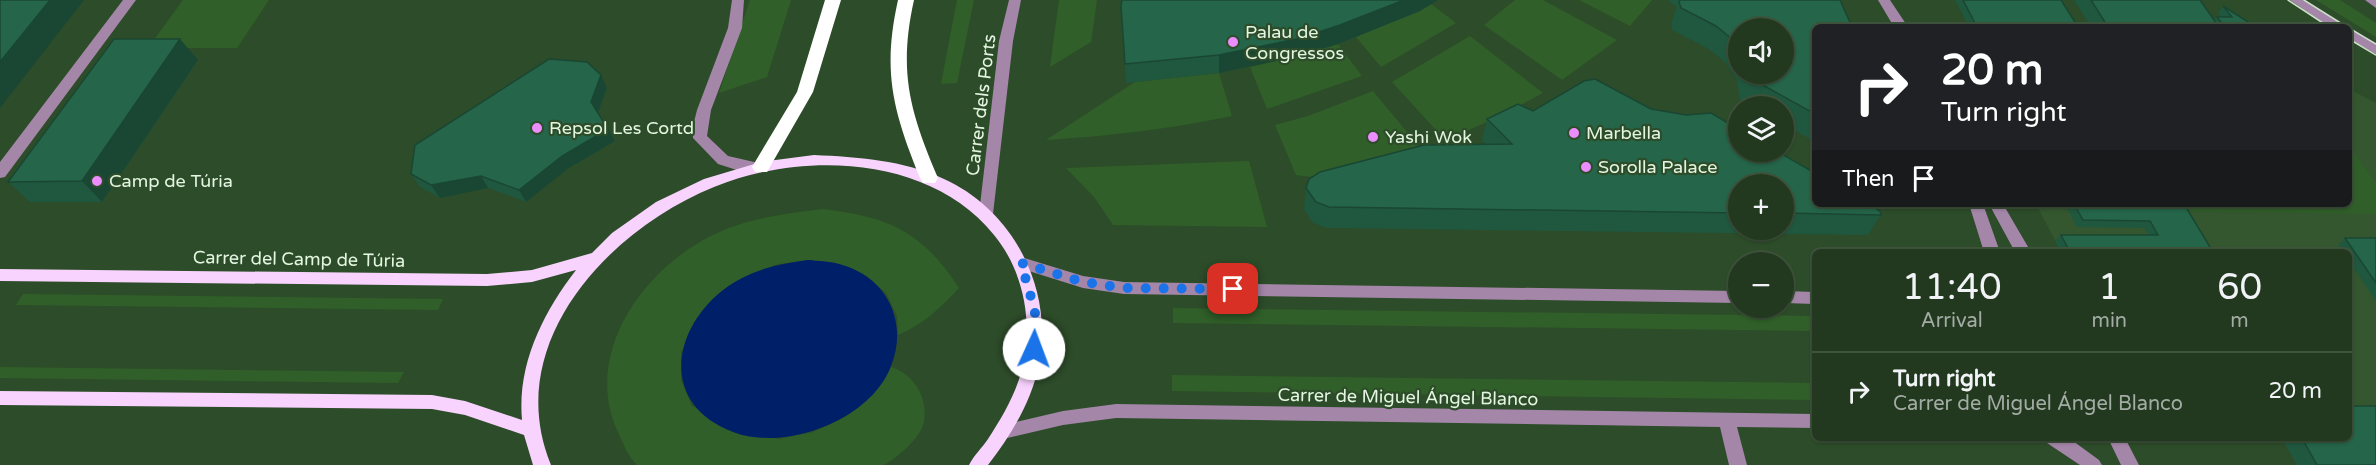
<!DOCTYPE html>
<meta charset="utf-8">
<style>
:root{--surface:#22391f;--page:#2e442c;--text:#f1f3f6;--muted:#a2aca4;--line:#3f533d}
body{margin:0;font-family:"Varela Round",sans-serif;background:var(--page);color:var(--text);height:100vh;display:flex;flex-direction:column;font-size:22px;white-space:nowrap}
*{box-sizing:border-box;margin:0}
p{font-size:20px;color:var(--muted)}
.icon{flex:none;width:33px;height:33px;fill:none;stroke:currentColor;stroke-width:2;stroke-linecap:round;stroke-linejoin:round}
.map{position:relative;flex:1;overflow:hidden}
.side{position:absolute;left:1812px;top:249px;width:540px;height:192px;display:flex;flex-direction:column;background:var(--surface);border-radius:9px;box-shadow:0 2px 4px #0004,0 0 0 2px var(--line)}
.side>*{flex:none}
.guide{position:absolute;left:1812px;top:24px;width:540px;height:183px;border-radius:9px;box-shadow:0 2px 4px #0004,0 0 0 2px var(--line);background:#202124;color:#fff;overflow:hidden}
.fabs{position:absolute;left:1728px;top:18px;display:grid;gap:12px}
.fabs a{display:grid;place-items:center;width:66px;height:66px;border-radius:50%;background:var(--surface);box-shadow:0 2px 4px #0004,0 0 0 2px var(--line);font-size:30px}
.pin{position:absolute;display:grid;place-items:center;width:51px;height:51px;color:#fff;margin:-26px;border-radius:12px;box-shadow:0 3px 9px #0006}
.me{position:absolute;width:66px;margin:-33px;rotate:2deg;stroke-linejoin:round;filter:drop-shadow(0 0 4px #0008)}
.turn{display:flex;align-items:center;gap:21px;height:126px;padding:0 30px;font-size:27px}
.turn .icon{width:78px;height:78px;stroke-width:2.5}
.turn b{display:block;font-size:42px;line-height:51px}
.then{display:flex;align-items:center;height:57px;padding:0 30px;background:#0003;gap:12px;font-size:22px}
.eta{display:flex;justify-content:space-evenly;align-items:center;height:102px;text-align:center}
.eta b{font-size:36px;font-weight:600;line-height:42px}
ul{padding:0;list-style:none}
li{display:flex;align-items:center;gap:18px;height:78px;padding:0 30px;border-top:2px solid var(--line)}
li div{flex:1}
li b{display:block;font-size:22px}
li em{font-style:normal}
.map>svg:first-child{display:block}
.built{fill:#34572f}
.green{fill:#305f29}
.water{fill:#001f69}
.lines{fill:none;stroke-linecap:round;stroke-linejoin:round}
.minor{fill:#a486a9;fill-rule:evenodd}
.major{fill:#f7d3fd;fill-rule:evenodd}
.highway{fill:#fff;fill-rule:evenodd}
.tram{stroke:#cce0c9;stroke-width:1.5}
.wall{fill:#20573f;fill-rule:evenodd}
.shaded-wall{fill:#1a4733}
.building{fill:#256549;stroke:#1a4733;stroke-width:1.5}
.route{stroke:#1a73e8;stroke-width:10;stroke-dasharray:0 18}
.poi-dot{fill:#eb8dfc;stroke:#2d4c29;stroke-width:2}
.labels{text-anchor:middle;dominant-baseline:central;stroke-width:4.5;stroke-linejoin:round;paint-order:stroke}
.poi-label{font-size:18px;fill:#e4f6e1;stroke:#2d4c29;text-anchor:start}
.street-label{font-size:18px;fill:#e4f6e1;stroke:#2d4c29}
</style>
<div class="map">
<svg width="2376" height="465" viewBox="0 0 2376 465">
<rect width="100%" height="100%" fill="#2d4c29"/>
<!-- built -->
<path class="built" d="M 2349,89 L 2376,103 L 2376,465 L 2297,465 L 2282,438 L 2349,438 L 2349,252 L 2061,252 L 2036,204 L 2349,204 Z"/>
<!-- green -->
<path class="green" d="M 183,0 L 269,0 L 237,48 L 148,48 Z
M 750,0 L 791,0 L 767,77 L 719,93 Z
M 957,0 L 974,0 L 957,83 L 941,84 Z
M 1059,0 L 1097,0 L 1091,42 L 1050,67 Z
M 1515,0 L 1543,0 L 1617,40 L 1562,80 L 1484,25 Z
M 1579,0 L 1652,0 L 1630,26 Z
M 2316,0 L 2340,0 L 2376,23 L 2376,37 Z
M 1431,4 L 1456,23 L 1381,67 L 1356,37 Z
M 1470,36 L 1543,93 L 1499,117 L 1445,140 L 1392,82 Z
M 1338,44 L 1362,76 L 1267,109 L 1250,67 L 1299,56 Z
M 1219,73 L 1232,116 C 1170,129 1109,136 1046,140 L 1135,82 Z
M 1373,91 L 1422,150 L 1321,178 L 1296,175 L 1275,125 L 1308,116 Z
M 2349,146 L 2376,183 L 2376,214 L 2192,211 L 2187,204 L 2349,204 Z
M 1249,161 L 1267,227 L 1113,225 L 1094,197 L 1066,168 Z
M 822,209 C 888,217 921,230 959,288 C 940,308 924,324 898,335 L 897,316 L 886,293 L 867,276 L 839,264 L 807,260 L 774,265 L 681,351 L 681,380 L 692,406 L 778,439 L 813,432 L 845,417 L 871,395 L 891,367 C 913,374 928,396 924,421 C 921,438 898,457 884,465 L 637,465 C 627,455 623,443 617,430 C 583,353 643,270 711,236 C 746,218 784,214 822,209 Z
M 23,294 L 443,299 L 438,310 L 16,305 Z
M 1173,308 L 1815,316 L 1815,331 L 1173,323 Z
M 0,367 L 404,372 L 398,383 L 0,378 Z
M 1172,375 L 1815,383 L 1815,400 L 1172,391 Z"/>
<!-- water -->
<path class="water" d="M 808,260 C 818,261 829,261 839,264 C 886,276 909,321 891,366 C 871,420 785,452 733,432 C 651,401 676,312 742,278 C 763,267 785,263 808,260 Z"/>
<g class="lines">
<!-- minor -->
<path class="minor" d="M 123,0 L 136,0 L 5,177 L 0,178 L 0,162 Z
M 732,0 L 744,0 L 742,28 L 711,110 L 707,136 L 728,156 L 763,164 L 765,168 L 758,173 L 743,172 L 718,164 L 693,138 L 692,130 L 697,110 L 728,28 Z
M 1009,0 L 1021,0 L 1013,41 L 993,214 L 986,220 L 979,214 L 999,41 Z
M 1878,0 L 1890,0 L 1908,27 L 1894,27 Z
M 2290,0 L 2305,0 L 2346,27 L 2329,27 Z
M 2365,0 L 2376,0 L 2376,8 Z
M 2349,29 L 2376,43 L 2376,54 L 2349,39 Z
M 1969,204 L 1983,204 L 2000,252 L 1984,252 Z
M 1989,204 L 2003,204 L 2031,252 L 2015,252 Z
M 1021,257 L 1083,276 L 1124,282 L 1738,291 L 1738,303 L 1124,294 L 1083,288 L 1016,267 L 1013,263 L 1016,259 Z
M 1784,291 L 1815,292 L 1815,304 L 1784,303 Z
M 1116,404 L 1815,414 L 1815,428 L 1737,427 L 1747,465 L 1729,465 L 1720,427 L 1116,418 L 1063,425 L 1003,439 L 997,437 L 995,432 L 997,427 L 1003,425 L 1063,411 Z
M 2045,438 L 2069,438 L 2099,460 L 2102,465 L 2080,465 L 2047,443 Z
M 2108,438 L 2125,438 L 2139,465 L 2121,465 Z"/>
<!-- major -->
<path class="major" d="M 814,155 C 858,157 903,160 944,179 C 1013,210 1054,289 1039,364 C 1032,401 1011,435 988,465 L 969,465 C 974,455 982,448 988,439 C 1003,416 1017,392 1023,365 C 1033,320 1023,270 994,235 C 930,155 802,151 714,187 C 608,230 501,344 551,465 L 533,465 L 524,435 L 465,415 L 432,409 L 0,405 L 0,391 L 432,395 L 465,401 L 522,420 C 517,364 543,313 576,270 L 532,282 L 487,286 L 0,281 L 0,269 L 487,274 L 532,270 L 592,253 L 612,233 L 656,202 L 704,179 L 761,162 Z"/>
<!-- highway -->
<path class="highway" d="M 825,0 L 841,0 L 813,92 L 767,172 L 755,172 L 752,167 L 797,92 Z
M 898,0 L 914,0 C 898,72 910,112 938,178 L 935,183 L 923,183 L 920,178 C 893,111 882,72 898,0 Z"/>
<!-- tram -->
<path class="tram" d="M 2288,0 L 2329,27
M 2304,0 L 2347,27
M 2349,28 L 2376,44
M 2349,39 L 2376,55"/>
</g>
<!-- wall -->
<path class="wall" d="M 1670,0 L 1840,0 L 1815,27 L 1815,142 L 1784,124 L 1784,106 L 1753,106 L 1740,99 L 1737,80 L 1724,61 L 1707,48 L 1672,30 L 1671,23 L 1677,7 L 1670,2 ZM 1738,28 L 1784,74 L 1738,74 Z
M 1955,0 L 2061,0 L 2078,27 L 1969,27 Z
M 2074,0 L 2200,0 L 2214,20 L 2217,17 L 2221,17 L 2218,13 L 2223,6 L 2256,27 L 2091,27 Z
M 1121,6 L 1420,11 L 1338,44 L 1299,56 L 1219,73 L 1126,83 Z
M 198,60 L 102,202 L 30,202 L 8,182 Z
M 607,88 L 598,113 L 608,129 L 615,141 L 569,168 L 526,202 L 488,188 L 440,198 L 420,187 L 411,174 Z
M 1651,109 L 1881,215 L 1868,235 L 1327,228 L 1313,223 L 1304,209 L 1306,188 L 1487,145 L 1482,140 L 1487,119 L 1533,111 ZM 1738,184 L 1784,184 L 1784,230 L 1738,230 Z
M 2065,204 L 2184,204 L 2213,252 L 2061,252 L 2055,241 L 2061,235 L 2149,235 L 2144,228 L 2077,227 Z
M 2345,238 L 2376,238 L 2376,301 L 2349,261 L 2349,252 L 2343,252 L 2338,245 Z
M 2282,438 L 2349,438 L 2376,465 L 2297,465 Z"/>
<!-- shaded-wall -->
<path class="shaded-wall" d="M 50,0 L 84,0 L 0,108 L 0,62 Z
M 1404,0 L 1438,0 L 1420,11 L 1338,44 L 1299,56 L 1219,73 L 1219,55 Z
M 180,39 L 198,60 L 102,202 L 82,181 Z
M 601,75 L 607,88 L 597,115 L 591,102 Z
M 608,129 L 615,141 L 569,168 L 526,202 L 519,190 L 562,156 Z
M 481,176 L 488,188 L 440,198 L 431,185 Z"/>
<!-- building -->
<path class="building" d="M 0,0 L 50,0 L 0,62 Z
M 1122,0 L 1404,0 L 1340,25 L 1301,38 L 1219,55 L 1125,64 L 1121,6 Z
M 1680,0 L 1840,0 L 1852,27 L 1815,27 L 1815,114 L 1750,78 L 1749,74 L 1784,74 L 1784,28 L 1738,28 L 1738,48 L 1733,40 L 1716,26 L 1681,8 L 1679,2 Z
M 1963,0 L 2061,0 L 2078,27 L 1977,27 Z
M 2091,0 L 2200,0 L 2219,27 L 2108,27 Z
M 2223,6 L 2256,27 L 2225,27 L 2217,17 L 2232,17 Z
M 114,39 L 180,39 L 82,181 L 8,182 Z
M 549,59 L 587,62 L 601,75 L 591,102 L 608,129 L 562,156 L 519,190 L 481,176 L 431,185 L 411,174 L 415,145 Z
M 1595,79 L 1651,109 L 1686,115 L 1711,113 L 1738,129 L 1738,152 L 1778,152 L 1815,173 L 1815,204 L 1868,204 L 1880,211 L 1881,215 L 1784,213 L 1784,184 L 1738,184 L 1738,213 L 1329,207 L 1316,202 L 1306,188 L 1309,179 L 1320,172 L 1424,145 L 1512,144 L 1487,119 L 1518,104 L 1533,111 L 1584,81 Z
M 2074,204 L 2184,204 L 2213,252 L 2070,252 L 2061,235 L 2158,235 L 2150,221 L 2083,220 Z
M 2345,238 L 2376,238 L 2376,283 Z
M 2349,406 L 2376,406 L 2376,465 L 2317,465 L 2302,438 L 2349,438 Z"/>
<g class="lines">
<!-- route -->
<path class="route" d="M 1034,349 L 1035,311 L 1021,263 L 1083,282 L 1124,288 L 1233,289"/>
</g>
<!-- markers -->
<g class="poi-dot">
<circle cx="1233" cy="42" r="6"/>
<circle cx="537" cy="128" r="6"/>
<circle cx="1574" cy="133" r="6"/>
<circle cx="1373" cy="137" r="6"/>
<circle cx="1586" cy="167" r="6"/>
<circle cx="97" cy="181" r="6"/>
</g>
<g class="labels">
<!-- poi labels -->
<g class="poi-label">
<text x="1245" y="32">Palau de<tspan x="1245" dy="21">Congressos</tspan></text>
<text x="549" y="128">Repsol Les Cortd</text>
<text x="1586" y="133">Marbella</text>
<text x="1385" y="137">Yashi Wok</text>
<text x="1598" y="167">Sorolla Palace</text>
<text x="109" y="181">Camp de Túria</text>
</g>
<!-- street labels -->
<g class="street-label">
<text transform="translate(981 105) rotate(-83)">Carrer dels Ports</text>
<text transform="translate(299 259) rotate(1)">Carrer del Camp de Túria</text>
<text transform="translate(1408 397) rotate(1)">Carrer de Miguel Ángel Blanco</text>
</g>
</g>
</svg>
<div class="fabs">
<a><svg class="icon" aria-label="sound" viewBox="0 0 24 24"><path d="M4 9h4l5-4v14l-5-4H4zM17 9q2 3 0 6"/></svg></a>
<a><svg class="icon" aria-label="layers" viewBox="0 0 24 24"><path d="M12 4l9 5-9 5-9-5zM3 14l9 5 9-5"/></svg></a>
<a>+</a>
<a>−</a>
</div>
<div class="pin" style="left:1233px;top:289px;background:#d93025"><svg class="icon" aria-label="arrive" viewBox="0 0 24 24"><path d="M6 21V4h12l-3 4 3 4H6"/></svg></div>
<svg class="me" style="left:1034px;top:349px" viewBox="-20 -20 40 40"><circle r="19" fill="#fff"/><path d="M0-13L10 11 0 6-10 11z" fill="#1a73e8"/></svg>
<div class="guide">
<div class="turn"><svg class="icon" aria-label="right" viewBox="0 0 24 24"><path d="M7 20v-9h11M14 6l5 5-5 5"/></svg><div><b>20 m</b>Turn right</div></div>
<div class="then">Then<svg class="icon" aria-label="arrive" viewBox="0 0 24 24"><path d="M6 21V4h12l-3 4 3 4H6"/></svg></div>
</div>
<section class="side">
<div class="eta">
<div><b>11:40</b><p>Arrival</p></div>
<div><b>1</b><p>min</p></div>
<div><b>60</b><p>m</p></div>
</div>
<ul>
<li><svg class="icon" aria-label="right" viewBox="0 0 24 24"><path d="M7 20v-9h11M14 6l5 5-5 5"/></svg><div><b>Turn right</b><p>Carrer de Miguel Ángel Blanco</p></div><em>20 m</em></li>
</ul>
</section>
</div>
